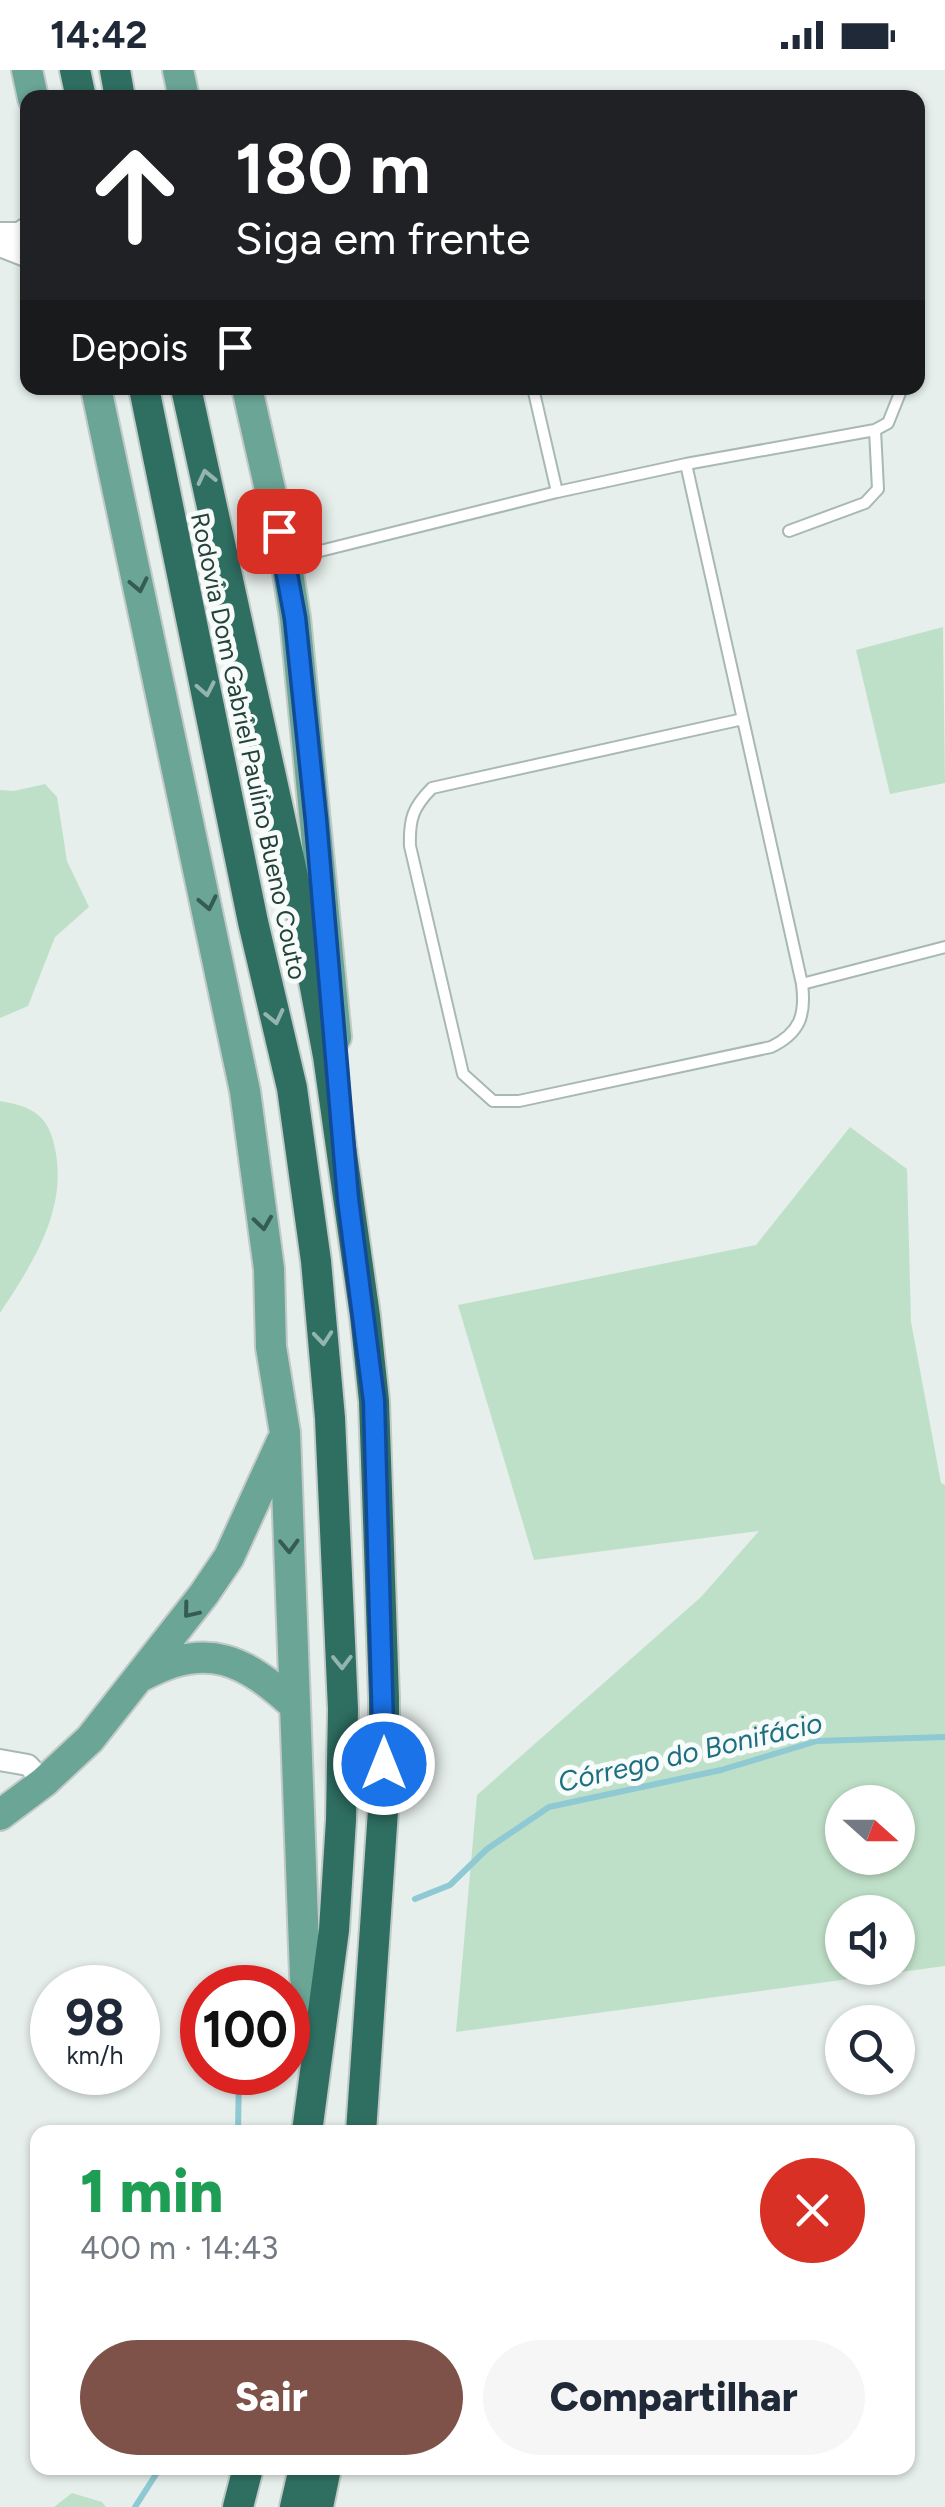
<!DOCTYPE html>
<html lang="pt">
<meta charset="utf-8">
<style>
:root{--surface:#fff;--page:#f6f6f7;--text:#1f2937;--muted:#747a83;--accent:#7f5249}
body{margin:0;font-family:Figtree,sans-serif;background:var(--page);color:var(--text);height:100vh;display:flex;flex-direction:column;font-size:38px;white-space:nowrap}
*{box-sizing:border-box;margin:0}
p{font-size:32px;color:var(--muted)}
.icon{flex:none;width:55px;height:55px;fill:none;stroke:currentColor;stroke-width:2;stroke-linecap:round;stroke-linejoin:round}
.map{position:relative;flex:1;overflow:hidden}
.sheet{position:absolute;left:30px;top:2055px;width:885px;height:350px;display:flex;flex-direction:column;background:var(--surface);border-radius:20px;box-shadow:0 2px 8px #0004}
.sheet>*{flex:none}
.banner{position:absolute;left:20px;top:20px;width:905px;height:305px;border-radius:20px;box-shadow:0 2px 8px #0004;background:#202124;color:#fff;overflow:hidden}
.needle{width:65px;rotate:111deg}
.fabs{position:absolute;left:825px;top:1715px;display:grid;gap:20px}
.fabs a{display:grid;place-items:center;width:90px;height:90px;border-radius:50%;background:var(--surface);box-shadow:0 2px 8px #0004;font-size:50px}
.speed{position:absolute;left:30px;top:1895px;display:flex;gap:20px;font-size:50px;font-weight:700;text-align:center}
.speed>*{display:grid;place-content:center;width:130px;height:130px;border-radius:50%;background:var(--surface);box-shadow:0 2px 8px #0004;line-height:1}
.speed small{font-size:25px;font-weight:400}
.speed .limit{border:15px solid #d22;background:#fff;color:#111}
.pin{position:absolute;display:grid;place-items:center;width:85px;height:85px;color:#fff;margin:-42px;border-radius:20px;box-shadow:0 5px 15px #0006}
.me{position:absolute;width:110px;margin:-55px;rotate:0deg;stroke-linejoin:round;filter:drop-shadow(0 0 8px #0008)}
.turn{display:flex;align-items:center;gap:35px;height:210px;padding:0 50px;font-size:45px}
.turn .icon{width:130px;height:130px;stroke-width:2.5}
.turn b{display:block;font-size:70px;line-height:85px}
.then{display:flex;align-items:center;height:95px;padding:0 50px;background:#0003;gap:20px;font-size:38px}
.round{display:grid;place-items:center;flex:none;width:105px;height:105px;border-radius:52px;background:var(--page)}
.head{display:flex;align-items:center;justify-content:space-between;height:170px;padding:0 50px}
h1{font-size:60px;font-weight:800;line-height:75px;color:#1e9e55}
.cta{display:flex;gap:20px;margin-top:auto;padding:20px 50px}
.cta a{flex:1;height:115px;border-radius:60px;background:var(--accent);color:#fff;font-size:40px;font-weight:800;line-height:115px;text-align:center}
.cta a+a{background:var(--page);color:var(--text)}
.status{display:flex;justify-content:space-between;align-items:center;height:70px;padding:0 50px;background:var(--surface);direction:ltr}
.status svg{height:28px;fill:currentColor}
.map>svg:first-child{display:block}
.green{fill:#bfe0c8;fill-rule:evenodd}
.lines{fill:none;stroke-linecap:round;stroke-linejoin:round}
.stream{stroke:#8ec9d4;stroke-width:6}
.service-casing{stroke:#a8b8b2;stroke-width:14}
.minor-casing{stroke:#a8b8b2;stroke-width:24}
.primary-casing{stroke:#c2cac8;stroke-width:34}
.motorway-casing{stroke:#c2cac8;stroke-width:34}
.service{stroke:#fff;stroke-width:10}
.minor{stroke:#fff;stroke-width:20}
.primary{stroke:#6aa596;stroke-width:30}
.motorway{stroke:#2f6f62;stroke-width:30}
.oneway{stroke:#93b5ae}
.oneway2{stroke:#365b51}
.route-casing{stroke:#114b97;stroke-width:25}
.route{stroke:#1a73e8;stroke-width:18}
.labels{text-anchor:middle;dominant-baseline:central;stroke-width:10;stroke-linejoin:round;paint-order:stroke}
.street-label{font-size:25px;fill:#24423a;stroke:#f7fbf9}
.water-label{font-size:28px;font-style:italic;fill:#1c6f80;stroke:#f7fbf9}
</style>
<div class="status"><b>14:42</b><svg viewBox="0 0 49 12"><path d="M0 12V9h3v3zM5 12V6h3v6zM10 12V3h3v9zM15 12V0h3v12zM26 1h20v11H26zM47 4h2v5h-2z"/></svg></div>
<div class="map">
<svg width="945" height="2437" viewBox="0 0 945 2437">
<rect width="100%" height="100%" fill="#e6efeb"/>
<!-- green -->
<path class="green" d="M 943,557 L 945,713 L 890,724 L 856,580 Z
M 45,714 L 57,727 L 67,791 L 89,837 L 55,867 L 28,936 L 0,948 L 0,720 L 14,721 Z
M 0,1031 C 36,1037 50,1047 56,1084 C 66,1143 31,1196 0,1243 Z
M 850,1057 L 907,1099 L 911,1252 L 941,1413 L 945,1415 L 945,1896 L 456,1962 L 477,1725 L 701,1527 L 759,1461 L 534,1490 L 458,1235 L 756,1175 ZM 842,1732 L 898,1732 L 898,1788 L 842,1788 ZM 842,1842 L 898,1842 L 898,1898 L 842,1898 Z
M 72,2423 L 102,2432 L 106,2437 L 54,2437 Z"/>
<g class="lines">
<!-- stream -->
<path class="stream" d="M 415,1829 L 450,1815 L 487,1779 L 549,1737 L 721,1700 L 817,1671 L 945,1667
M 256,1918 L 268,1908
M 238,2062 L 239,2002
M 135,2437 L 160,2398"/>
<!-- service casing -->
<g class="service-casing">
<path id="service" d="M 533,318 L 557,422
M 686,394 L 802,914 C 806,945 800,963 771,977 L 519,1031 L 493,1031 L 463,1004 L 410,776 C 409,749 413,737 432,718 L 743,649
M 789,461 L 865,433 L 878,419 L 875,360
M 288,489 L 557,422 L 686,394 L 875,360 L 888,353 L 902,318
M 802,914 L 945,877"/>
</g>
<!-- minor casing -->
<g class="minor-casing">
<path id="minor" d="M 0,163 L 19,163 L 28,157
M 0,176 L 28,187
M 0,1690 L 28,1695 L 44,1712"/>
</g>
<!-- primary casing -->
<g class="primary-casing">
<path id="primary" d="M 27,0 L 33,28
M 178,0 L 184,28
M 96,318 L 245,1021 L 269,1199 L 271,1277 L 285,1363 L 305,1905 L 312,1980
M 247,318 L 286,490 L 295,548 L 336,967
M 142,1606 C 207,1570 245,1590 295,1636
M 0,1745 L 44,1712 L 90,1669 L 204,1524 L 229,1487 L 282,1371"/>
</g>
<!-- motorway casing -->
<g class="motorway-casing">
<path id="motorway" d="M 75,0 L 81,28
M 115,0 L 120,28
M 144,318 L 253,852 L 292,1018 L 316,1191 L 330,1348 L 343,1639 L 341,1750 L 334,1860 L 307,2062
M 186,318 L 302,848 L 328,986 L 365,1246 L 374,1331 L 384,1628 L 384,1726 L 361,2062
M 238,2437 L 248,2398
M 295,2437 L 304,2398
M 318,2437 L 326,2398"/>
</g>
<!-- service -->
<use href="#service" class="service"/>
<!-- minor -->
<use href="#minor" class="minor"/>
<!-- primary -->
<use href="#primary" class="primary"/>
<!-- motorway -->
<use href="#motorway" class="motorway"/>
</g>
<!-- one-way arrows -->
<defs><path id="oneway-chevron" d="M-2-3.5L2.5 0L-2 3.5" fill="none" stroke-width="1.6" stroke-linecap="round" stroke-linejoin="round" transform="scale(2.5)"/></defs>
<g class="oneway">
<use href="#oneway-chevron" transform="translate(206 407) rotate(-103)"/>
<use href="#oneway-chevron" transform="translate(206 619) rotate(79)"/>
<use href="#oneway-chevron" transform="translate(275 947) rotate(77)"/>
<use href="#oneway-chevron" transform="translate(323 1268) rotate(85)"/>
<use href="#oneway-chevron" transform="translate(342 1592) rotate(89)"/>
</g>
<g class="oneway2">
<use href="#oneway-chevron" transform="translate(139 515) rotate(78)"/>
<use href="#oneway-chevron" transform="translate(208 833) rotate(78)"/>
<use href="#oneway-chevron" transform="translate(263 1153) rotate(82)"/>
<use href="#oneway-chevron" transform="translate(289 1476) rotate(88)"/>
<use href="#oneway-chevron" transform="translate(190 1541) rotate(129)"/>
</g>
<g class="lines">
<!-- route casing -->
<g class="route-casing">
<path id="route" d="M 279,461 L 295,548 L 316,750 L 348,1129 L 374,1331 L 384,1694"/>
</g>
<!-- route -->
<use href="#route" class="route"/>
</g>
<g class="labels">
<!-- street labels -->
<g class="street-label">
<text transform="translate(249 676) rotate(78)">Rodovia Dom Gabriel Paulino Bueno Couto</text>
</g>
<!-- water labels -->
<g class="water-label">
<text transform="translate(690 1682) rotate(-13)">Córrego do Bonifácio</text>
</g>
</g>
</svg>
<div class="fabs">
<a><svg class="needle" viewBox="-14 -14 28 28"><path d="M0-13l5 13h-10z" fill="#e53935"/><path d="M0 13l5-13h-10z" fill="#747a83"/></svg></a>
<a><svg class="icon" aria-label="sound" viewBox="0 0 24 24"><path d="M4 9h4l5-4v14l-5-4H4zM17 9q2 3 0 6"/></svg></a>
<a><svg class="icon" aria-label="search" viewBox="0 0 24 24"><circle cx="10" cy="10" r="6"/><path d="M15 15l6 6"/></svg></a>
</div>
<div class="speed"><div>98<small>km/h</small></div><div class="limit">100</div></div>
<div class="pin" style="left:279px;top:461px;background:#d93025"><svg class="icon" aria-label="arrive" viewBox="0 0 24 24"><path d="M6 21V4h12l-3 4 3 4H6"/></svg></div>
<svg class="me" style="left:384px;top:1694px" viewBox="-20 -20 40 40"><circle r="17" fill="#1a73e8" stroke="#fff" stroke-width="3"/><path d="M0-11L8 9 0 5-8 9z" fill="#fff"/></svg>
<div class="banner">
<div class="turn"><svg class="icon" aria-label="ahead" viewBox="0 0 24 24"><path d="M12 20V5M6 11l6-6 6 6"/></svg><div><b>180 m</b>Siga em frente</div></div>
<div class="then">Depois<svg class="icon" aria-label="arrive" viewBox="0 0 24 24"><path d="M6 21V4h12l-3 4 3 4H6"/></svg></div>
</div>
<section class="sheet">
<div class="head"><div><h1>1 min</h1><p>400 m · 14:43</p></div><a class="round" style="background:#d93025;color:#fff"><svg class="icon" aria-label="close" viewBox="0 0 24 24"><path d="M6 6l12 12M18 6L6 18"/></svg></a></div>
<div class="cta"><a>Sair</a><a>Compartilhar</a></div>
</section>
</div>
